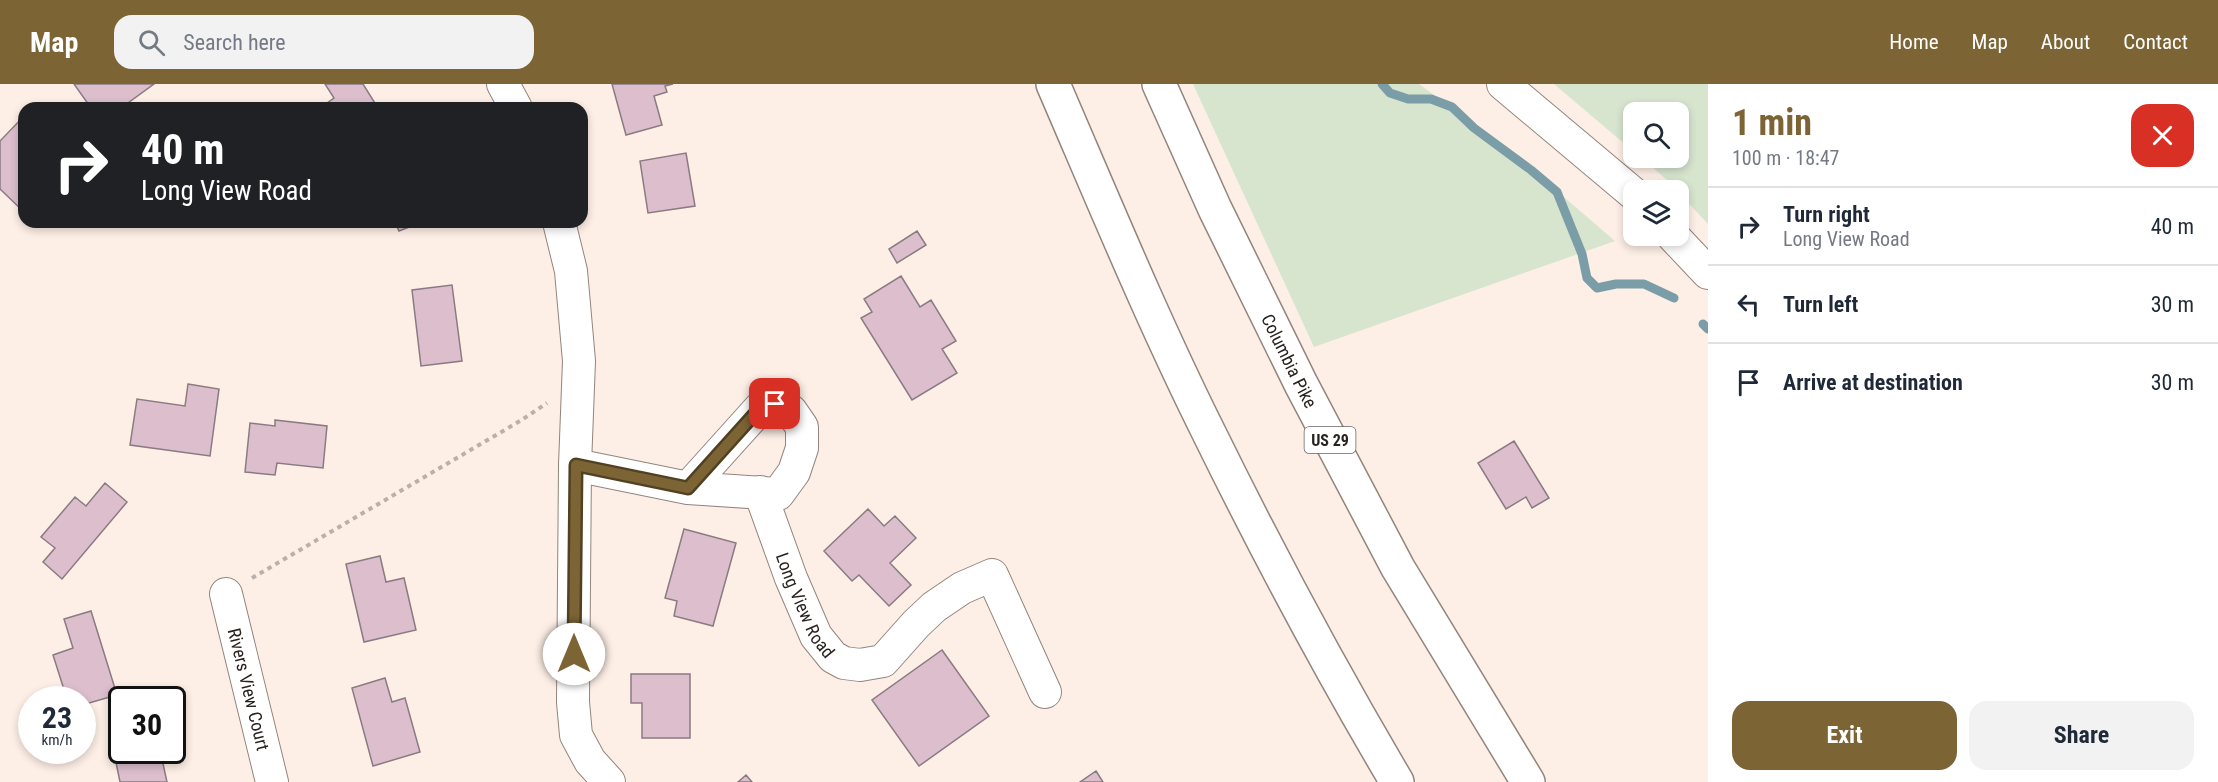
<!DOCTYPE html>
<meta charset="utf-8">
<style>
:root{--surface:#fff;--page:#f2f2f3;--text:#1f2937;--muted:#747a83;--line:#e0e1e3;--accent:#7d6435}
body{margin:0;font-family:"Roboto Condensed",sans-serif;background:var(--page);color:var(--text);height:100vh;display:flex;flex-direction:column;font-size:22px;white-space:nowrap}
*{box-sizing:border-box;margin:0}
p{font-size:20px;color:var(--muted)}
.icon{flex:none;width:33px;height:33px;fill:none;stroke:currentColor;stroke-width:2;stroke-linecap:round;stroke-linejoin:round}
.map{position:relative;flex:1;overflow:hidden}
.panel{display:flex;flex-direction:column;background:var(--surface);width:510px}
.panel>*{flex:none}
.guide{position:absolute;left:18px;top:18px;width:570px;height:126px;border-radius:18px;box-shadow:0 3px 9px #0003;background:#202124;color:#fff;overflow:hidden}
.fabs{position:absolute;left:1623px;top:18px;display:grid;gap:12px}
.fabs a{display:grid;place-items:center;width:66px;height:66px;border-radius:12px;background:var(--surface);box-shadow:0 3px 9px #0003;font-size:30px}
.speed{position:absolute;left:18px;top:602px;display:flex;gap:12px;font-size:30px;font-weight:700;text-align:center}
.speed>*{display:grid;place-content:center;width:78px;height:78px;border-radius:50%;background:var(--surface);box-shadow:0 3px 9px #0003;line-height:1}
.speed small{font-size:15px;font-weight:400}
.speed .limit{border:3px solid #111;border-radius:9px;background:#fff;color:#111}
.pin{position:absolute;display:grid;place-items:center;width:51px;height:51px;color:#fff;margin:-26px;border-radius:12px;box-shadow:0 3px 9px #0006}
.me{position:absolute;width:66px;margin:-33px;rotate:0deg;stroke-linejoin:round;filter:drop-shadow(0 0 4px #0008)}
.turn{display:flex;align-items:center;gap:21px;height:126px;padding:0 24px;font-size:27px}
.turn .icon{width:78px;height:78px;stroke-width:2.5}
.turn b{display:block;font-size:42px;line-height:51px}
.round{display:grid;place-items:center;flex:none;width:63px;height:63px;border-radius:18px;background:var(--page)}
.overview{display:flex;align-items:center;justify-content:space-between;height:102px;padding:0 24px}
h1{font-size:36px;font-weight:700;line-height:45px;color:var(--accent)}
.button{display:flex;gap:12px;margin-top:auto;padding:12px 24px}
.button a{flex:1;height:69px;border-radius:18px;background:var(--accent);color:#fff;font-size:24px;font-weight:700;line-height:69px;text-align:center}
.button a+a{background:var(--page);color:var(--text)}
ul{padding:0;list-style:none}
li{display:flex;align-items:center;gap:18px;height:78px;padding:0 24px;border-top:2px solid var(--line)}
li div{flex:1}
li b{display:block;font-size:22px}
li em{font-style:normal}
header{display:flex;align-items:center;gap:36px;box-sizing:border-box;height:84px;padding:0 30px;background:var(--accent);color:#fff}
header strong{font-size:28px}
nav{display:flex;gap:33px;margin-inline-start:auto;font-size:21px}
.search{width:420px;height:54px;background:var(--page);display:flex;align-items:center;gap:15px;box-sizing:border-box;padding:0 21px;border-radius:18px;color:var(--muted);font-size:22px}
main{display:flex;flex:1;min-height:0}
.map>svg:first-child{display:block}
.green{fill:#d7e5cf}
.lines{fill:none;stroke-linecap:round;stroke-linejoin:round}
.stream{stroke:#7b9da7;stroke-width:9}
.building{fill:#ddbecc;stroke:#897b82;stroke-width:1.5}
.minor-casing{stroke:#92857d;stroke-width:34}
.highway-casing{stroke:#92857d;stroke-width:36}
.path{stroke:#bbb0a9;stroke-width:4;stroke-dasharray:4.5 4.5;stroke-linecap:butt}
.minor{stroke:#fff;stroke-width:32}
.highway{stroke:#fff;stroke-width:33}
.route-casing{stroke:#514122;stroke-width:15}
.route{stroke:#7d6435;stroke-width:10}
.labels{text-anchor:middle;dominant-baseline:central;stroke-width:5;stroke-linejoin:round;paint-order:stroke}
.shield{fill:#fff;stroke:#686563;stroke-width:1.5}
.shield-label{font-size:16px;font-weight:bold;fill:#282320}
.street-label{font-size:18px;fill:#282320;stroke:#fff}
</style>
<header>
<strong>Map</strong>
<div class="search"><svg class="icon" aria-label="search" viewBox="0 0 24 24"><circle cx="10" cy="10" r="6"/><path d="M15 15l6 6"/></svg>Search here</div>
<nav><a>Home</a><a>Map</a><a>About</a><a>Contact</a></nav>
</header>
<main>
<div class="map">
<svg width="1708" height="698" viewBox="0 0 1708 698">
<rect width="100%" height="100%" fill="#fdefe6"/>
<!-- green -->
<path class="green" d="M 1193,0 L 1419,0 L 1508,65 L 1615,157 L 1314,263 Z
M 1554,0 L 1708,0 L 1708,140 L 1679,109 L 1678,106 L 1642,74 L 1678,74 L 1678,28 L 1634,28 L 1633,67 Z"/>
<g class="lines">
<!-- stream -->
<path class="stream" d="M 1382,0 L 1390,9 L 1408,15 L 1431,15 L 1452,23 L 1474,44 L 1531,86 L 1557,108 L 1582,170 L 1587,194 L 1597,204 L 1616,200 L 1644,200 L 1674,214
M 1703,240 L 1708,245"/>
</g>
<!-- building -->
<path class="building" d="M 74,0 L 154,0 L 121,24 L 91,24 Z
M 325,0 L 363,0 L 378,24 L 320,24 L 334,14 Z
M 612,0 L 673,0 L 665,2 L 667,8 L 654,12 L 662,41 L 626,51 Z
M 24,32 L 24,128 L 0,105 L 0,57 Z
M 686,69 L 695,122 L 648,129 L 640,77 Z
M 395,138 L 422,138 L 399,147 Z
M 917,147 L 926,161 L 897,179 L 889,165 Z
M 901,192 L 920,223 L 931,216 L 956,257 L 942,265 L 957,289 L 912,316 L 861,234 L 872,228 L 864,215 Z
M 452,201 L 462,277 L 421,282 L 412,206 Z
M 188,300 L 219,305 L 210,372 L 130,361 L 137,315 L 185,322 Z
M 275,336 L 327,342 L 323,384 L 277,379 L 275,391 L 245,388 L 250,339 L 275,342 Z
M 1514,357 L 1549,414 L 1532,424 L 1526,413 L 1506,425 L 1478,379 Z
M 105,399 L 127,418 L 62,495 L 43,478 L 55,464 L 41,453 L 75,413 L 86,422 Z
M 868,425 L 884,442 L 895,432 L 916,454 L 890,479 L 911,501 L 889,522 L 859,491 L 852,497 L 824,467 Z
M 684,445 L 736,459 L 713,542 L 674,532 L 677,517 L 665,514 Z
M 380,472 L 386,498 L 404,494 L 416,546 L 364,558 L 346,480 Z
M 91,527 L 117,611 L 82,621 L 82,615 L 67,615 L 53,571 L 73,564 L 64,535 Z
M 942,566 L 989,632 L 919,682 L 872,616 Z
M 631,590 L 690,590 L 690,654 L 642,654 L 642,619 L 631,619 Z
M 385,594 L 392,618 L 405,614 L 420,668 L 373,682 L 352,604 Z
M 122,642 L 122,666 L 160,666 L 167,698 L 120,698 L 109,644 Z
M 1096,687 L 1103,698 L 1080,698 Z
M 746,691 L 752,698 L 738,698 Z"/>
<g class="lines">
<!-- minor casing -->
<g class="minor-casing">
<g id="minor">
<path d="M 503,0 L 516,24"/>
<path d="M 1503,0 L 1634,110"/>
<path d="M 559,138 L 571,187 L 579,277 L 575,381 L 573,618 L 576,651 L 590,677 L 609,698"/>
<path d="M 1673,152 L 1708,189"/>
<path d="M 575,381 L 688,404 L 778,410 L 794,388 L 802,364 L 802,343 L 791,327 L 775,319 L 760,324 L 688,404"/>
<path id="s1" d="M 760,408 L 791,494 L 816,552 L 833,573 L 844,579 L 860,581 L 883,577 L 916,540 L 934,523 L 962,504 L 992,491 L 1045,608"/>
<path id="s2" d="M 226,510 L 272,698"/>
</g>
</g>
<!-- highway casing -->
<g class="highway-casing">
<g id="highway">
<path d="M 1053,0 C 1104,118 1153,237 1210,351 C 1268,469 1330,585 1397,698"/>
<path id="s3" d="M 1159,0 L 1215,125 L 1301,300 L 1398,484 L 1528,698"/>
</g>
</g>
<!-- path -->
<path class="path" d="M 252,494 L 520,337 L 547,319"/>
<!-- minor -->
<use href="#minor" class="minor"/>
<!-- highway -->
<use href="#highway" class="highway"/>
</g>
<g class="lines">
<!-- route casing -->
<g class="route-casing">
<path id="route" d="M 574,570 L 576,381 L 688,404 L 760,324 L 775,320"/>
</g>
<!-- route -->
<use href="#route" class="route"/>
</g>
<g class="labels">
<!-- shield labels -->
<rect class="shield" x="1304.5" y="343" width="51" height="26" rx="4.5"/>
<g class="shield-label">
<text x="1330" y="356">US 29</text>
</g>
<!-- street labels -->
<g class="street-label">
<text stroke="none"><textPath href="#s3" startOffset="306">Columbia Pike</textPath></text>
<text stroke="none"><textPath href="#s1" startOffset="122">Long View Road</textPath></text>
<text stroke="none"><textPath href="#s2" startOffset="98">Rivers View Court</textPath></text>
</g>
</g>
</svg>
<div class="fabs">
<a><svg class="icon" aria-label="search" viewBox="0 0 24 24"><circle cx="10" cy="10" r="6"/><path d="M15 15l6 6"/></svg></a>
<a><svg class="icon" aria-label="layers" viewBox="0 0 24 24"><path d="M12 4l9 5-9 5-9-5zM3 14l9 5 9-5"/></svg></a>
</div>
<div class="speed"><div>23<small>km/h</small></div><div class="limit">30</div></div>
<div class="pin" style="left:775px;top:320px;background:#d93025"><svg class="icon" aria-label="arrive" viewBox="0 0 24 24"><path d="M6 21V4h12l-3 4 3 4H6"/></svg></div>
<svg class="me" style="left:574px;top:570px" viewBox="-20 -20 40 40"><circle r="19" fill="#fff"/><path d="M0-13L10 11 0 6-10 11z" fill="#7d6435"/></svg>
<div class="guide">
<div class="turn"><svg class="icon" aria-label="right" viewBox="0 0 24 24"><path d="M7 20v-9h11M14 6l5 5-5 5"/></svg><div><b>40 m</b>Long View Road</div></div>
</div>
</div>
<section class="panel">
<div class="overview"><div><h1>1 min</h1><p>100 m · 18:47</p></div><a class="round" style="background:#d93025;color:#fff"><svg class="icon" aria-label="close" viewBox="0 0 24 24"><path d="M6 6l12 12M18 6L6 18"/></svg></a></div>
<ul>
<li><svg class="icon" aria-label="right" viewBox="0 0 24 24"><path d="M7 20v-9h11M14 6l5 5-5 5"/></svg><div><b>Turn right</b><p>Long View Road</p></div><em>40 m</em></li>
<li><svg class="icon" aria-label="left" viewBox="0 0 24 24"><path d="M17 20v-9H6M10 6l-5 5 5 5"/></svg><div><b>Turn left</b></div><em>30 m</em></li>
<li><svg class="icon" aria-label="arrive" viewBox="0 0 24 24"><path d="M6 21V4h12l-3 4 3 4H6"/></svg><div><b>Arrive at destination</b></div><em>30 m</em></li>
</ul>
<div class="button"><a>Exit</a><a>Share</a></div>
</section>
</main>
